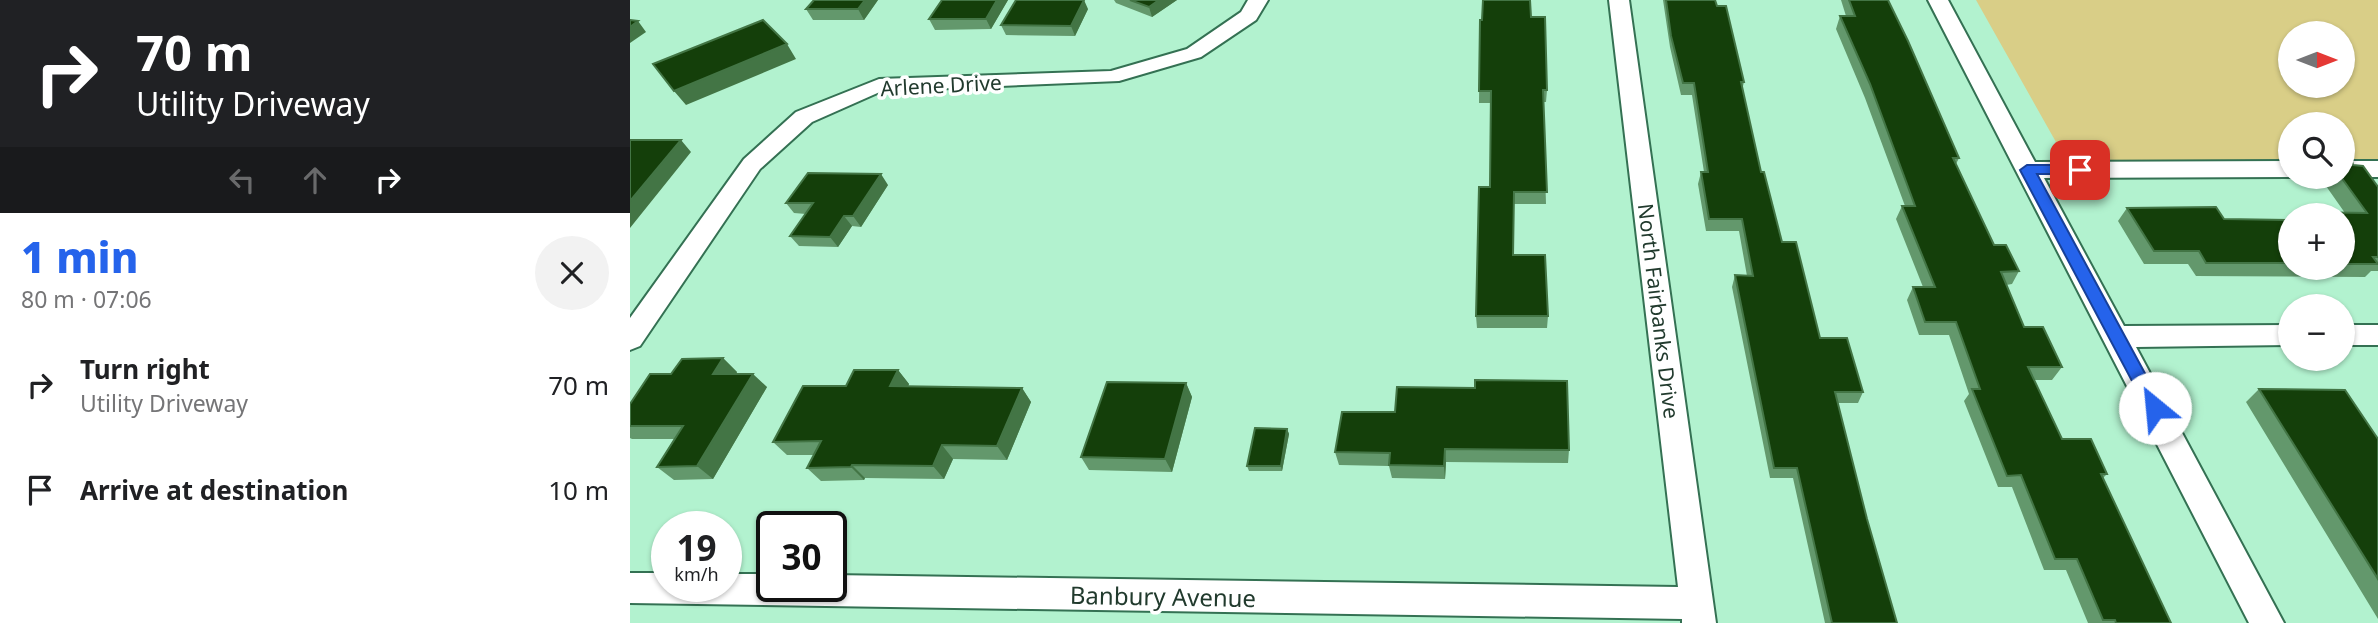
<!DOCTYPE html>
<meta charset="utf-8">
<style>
:root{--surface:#fff;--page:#f2f2f2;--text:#202124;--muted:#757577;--accent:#2563eb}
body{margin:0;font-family:"Noto Sans",sans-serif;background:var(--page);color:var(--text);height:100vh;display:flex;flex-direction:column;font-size:26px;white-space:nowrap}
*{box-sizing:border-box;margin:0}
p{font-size:23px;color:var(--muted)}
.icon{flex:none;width:38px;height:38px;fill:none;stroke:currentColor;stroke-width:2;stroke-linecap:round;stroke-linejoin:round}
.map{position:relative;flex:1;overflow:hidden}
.details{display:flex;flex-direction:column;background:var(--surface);width:630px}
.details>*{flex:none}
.guide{background:#202124;color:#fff;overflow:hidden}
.needle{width:46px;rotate:90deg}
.buttons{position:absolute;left:1648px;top:21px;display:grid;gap:14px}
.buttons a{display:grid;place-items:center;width:77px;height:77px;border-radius:50%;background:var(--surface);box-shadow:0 2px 5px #0004;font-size:35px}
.speed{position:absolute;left:21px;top:511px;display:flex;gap:14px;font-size:35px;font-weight:700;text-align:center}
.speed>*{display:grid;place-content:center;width:91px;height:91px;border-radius:50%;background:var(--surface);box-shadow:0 2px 5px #0004;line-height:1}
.speed small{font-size:18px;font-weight:400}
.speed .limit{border:4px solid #111;border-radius:10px;background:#fff;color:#111}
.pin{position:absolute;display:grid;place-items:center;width:60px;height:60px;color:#fff;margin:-30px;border-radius:14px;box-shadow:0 4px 10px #0006}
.me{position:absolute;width:77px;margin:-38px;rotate:332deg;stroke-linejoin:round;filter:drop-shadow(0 0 5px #0008)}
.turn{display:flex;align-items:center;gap:24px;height:147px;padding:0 21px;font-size:32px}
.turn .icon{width:91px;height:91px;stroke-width:2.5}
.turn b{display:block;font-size:49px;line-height:60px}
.lanes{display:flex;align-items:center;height:66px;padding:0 21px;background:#0003;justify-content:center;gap:35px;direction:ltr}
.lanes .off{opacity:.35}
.round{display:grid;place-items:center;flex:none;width:74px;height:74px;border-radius:37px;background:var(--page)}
.head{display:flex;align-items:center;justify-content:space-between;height:119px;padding:0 21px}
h1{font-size:42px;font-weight:800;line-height:52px;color:var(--accent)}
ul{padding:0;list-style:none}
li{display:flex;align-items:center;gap:21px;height:105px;padding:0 21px}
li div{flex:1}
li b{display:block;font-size:26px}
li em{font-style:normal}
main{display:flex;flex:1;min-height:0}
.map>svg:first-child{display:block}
.green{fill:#d9ce87;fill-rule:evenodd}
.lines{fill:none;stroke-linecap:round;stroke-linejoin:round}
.street-casing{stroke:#347153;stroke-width:4}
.street{fill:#fff;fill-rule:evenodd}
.wall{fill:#63986c}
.shaded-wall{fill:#437545}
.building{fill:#143f0a;stroke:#437545;stroke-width:2}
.route{fill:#2563eb;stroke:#184099;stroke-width:2}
.labels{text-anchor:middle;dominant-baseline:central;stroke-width:7;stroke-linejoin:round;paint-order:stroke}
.street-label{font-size:21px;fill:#213a2d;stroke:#fff}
.near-street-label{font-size:24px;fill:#213a2d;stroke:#fff}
</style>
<main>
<section class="details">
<div class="guide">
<div class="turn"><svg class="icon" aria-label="right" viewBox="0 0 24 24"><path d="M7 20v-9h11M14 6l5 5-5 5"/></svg><div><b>70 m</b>Utility Driveway</div></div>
<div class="lanes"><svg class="icon off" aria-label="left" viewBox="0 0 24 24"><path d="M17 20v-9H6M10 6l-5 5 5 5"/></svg><svg class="icon off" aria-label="ahead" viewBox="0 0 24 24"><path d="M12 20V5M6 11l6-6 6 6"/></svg><svg class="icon" aria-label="right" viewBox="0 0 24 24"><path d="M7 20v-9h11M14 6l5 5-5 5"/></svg></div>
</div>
<div class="head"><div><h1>1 min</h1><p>80 m · 07:06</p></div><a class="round"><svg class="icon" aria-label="close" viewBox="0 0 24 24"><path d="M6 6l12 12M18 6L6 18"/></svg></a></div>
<ul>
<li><svg class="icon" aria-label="right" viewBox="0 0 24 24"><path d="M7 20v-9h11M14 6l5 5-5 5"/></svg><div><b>Turn right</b><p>Utility Driveway</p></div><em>70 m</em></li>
<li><svg class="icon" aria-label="arrive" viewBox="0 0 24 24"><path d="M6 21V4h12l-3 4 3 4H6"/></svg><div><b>Arrive at destination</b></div><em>10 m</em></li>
</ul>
</section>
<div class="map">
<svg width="1748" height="623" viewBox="0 0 1748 623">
<rect width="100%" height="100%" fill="#b2f2cf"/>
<!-- green -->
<path class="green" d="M 1346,0 L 1748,0 L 1748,168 L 1713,170 L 1713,124 L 1661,124 L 1661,171 L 1444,174 ZM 1661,33 L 1713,33 L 1713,86 L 1661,86 Z"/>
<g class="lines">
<!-- street casing -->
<g class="street-casing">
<path id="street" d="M 618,0 L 638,0 L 626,20 L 571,57 L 489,81 L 252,91 L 182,122 L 130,169 L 10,346 L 0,350 L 0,318 L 114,159 L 166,112 L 249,79 L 481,71 L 557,49 L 611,12 Z
M 979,0 L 999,0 L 1086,623 L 1052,623 L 1052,619 L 0,603 L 0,573 L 37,573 L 37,586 L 96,586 L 96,574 L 142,574 L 142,586 L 201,586 L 201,575 L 1048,587 Z
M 1298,0 L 1318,0 L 1405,162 L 1661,161 L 1661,177 L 1414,178 L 1494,326 L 1661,325 L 1661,345 L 1506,347 L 1654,623 L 1619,623 Z
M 1713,161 L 1748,161 L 1748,177 L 1713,177 Z
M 1713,325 L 1748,325 L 1748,345 L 1713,345 Z"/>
</g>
<!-- street -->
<use href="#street" class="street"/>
</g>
<!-- wall -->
<path class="wall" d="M 248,0 L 234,20 L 183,20 L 176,9 Z
M 312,0 L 378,0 L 361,29 L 305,30 L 299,19 Z
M 484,0 L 547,0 L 522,17 L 486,3 Z
M 1033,0 L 1085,0 L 1114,82 L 1112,90 L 1131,172 L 1152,242 L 1190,338 L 1233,392 L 1228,403 L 1207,403 L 1237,519 L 1267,623 L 1195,623 L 1163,478 L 1140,478 L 1102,287 L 1105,275 L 1117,276 L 1109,231 L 1076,231 L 1068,184 L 1071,172 L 1074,172 L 1062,95 L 1051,95 L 1040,47 Z
M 1211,0 L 1258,0 L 1329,158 L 1326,164 L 1364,245 L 1389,271 L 1382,284 L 1376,285 L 1394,327 L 1432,367 L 1422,380 L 1404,380 L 1432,439 L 1477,474 L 1473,478 L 1541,623 L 1458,623 L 1436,570 L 1414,570 L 1382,487 L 1368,487 L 1334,401 L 1339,394 L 1319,335 L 1289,335 L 1277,300 L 1283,287 L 1293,287 L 1266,219 L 1272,206 L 1275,206 L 1235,98 L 1206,29 L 1210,16 L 1216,16 Z
M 458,9 L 445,36 L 376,35 L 371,25 Z
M 901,17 L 917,90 L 916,102 L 913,102 L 916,204 L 884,204 L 883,255 L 918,316 L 917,328 L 847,328 L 846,316 L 860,187 L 861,103 L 849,103 L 850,20 Z
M 1723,165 L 1748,187 L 1748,271 L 1741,271 L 1735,277 L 1566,276 L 1558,264 L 1514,264 L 1488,221 L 1497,208 L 1594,219 L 1661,220 L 1661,268 L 1713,268 L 1713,215 L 1673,215 L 1676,212 L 1715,213 L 1696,186 L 1703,177 L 1713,177 Z
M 258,185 L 231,227 L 222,226 L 208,247 L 169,246 L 160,236 L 176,214 L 164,213 L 156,203 Z
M 93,358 L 107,372 L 106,374 L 137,387 L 83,479 L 44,480 L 27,467 L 44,439 L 2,439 L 0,438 L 0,404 L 41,374 Z
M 268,370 L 279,384 L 278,387 L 392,388 L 401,402 L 377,460 L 323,459 L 314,479 L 235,478 L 234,480 L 191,481 L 177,468 L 184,455 L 157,455 L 143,442 L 216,386 Z
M 556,383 L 562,397 L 542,472 L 459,470 L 451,457 Z
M 1629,389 L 1748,439 L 1748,619 L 1616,402 Z
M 712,412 L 939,450 L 938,463 L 816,462 L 815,479 L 762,478 L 759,466 L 709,465 L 705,452 Z
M 657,429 L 659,434 L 652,471 L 619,471 L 617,466 Z"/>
<!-- shaded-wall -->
<path class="shaded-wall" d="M 235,0 L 248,0 L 234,20 L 228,9 Z
M 367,0 L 378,0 L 361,29 L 356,19 Z
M 454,0 L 458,9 L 445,36 L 441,26 Z
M 529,0 L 547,0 L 522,17 L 519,7 Z
M 8,21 L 16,32 L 0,43 L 0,27 Z
M 157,44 L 166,59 L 56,105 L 44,91 Z
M 51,140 L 61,152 L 0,228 L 0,201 Z
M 251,174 L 258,185 L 231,227 L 223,216 Z
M 214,216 L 222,226 L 208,247 L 200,237 Z
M 93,358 L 107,372 L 98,388 L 83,374 Z
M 268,370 L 279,384 L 272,400 L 260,386 Z
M 123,374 L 137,387 L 83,479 L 67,466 Z
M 556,383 L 562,397 L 542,472 L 535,459 Z
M 392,388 L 401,402 L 377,460 L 367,446 Z
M 657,429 L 659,434 L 652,471 L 651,466 Z
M 312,445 L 323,459 L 314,479 L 303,466 Z
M 815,449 L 816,462 L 815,479 L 814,466 Z
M 222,465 L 235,478 L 234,480 L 221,467 Z"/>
<!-- building -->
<path class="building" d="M 184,0 L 235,0 L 228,9 L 176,9 Z
M 312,0 L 367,0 L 356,19 L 299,19 Z
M 386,0 L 454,0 L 441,26 L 371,25 Z
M 500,0 L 529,0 L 519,7 Z
M 853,0 L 900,0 L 901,17 L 915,17 L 917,90 L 913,90 L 917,192 L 884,192 L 883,255 L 915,255 L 918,316 L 846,316 L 849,187 L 860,187 L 861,91 L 849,91 L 850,20 L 852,20 Z
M 1036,0 L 1085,0 L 1087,6 L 1096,6 L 1114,82 L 1111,82 L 1131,172 L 1134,172 L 1152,242 L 1166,242 L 1190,338 L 1217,338 L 1233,392 L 1205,392 L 1237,519 L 1267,623 L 1202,623 L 1167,468 L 1144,468 L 1105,275 L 1123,276 L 1112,219 L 1079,219 L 1071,172 L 1078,172 L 1064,83 L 1053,83 L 1041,36 Z
M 1219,0 L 1258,0 L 1278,41 L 1329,158 L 1323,158 L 1364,245 L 1376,245 L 1389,271 L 1371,272 L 1394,327 L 1413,327 L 1432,367 L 1398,367 L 1432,439 L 1461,439 L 1477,474 L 1471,474 L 1541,623 L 1486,623 L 1485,620 L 1473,620 L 1447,559 L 1425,559 L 1391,475 L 1377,476 L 1342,389 L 1350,389 L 1326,322 L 1295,322 L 1283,287 L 1305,287 L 1272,206 L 1285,206 L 1240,84 L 1210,16 L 1225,16 Z
M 0,20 L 8,21 L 0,27 Z
M 133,20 L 157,44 L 44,91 L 23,64 Z
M 0,140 L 51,140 L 0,201 Z
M 1722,161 L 1723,165 L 1733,166 L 1748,187 L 1748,257 L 1743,257 L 1748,264 L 1713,264 L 1713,215 L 1678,215 L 1676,212 L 1737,213 L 1711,177 L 1713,177 L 1713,168 Z
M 178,173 L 251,174 L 223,216 L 214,216 L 200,237 L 160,236 L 183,203 L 156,203 Z
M 1586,207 L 1594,219 L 1661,220 L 1661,263 L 1576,263 L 1569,251 L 1524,251 L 1497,208 Z
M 93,358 L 83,374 L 123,374 L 67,466 L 27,467 L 53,426 L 0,426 L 0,404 L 20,374 L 41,374 L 52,359 Z
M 224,370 L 268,370 L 260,386 L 392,388 L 367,446 L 312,445 L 303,466 L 222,465 L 221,467 L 177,468 L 191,441 L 143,442 L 173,386 L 216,386 Z
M 845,380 L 937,381 L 939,450 L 815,449 L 814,466 L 759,465 L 760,453 L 705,452 L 712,412 L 765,412 L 767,387 L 845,388 Z
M 477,382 L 556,383 L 535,459 L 451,457 Z
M 1629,389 L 1715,390 L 1748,439 L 1748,579 Z
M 625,428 L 657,429 L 651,466 L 617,466 Z"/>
<!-- route -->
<path class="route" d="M 1397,165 L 1450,165 L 1457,170 L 1450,174 L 1407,174 L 1531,403 L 1533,408 L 1531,413 L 1525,415 L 1519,413 L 1390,170 Z"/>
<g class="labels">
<!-- street labels -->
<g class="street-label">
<text transform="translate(311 85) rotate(-3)">Arlene Drive</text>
<text transform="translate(1029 311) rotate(83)">North Fairbanks Drive</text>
</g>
<!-- near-street labels -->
<g class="near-street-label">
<text transform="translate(533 596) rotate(1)">Banbury Avenue</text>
</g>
</g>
</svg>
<div class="buttons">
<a><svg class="needle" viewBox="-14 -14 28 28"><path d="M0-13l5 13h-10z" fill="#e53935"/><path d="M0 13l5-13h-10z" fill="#757577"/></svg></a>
<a><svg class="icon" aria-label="search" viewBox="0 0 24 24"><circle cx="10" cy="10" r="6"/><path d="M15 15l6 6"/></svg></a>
<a>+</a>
<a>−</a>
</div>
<div class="speed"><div>19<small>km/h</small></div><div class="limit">30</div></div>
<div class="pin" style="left:1450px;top:170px;background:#d93025"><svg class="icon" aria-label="arrive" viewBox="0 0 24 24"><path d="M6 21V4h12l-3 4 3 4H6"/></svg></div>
<svg class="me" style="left:1525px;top:408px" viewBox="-20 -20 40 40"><circle r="19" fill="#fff"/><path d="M0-13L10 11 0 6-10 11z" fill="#2563eb"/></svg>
</div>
</main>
